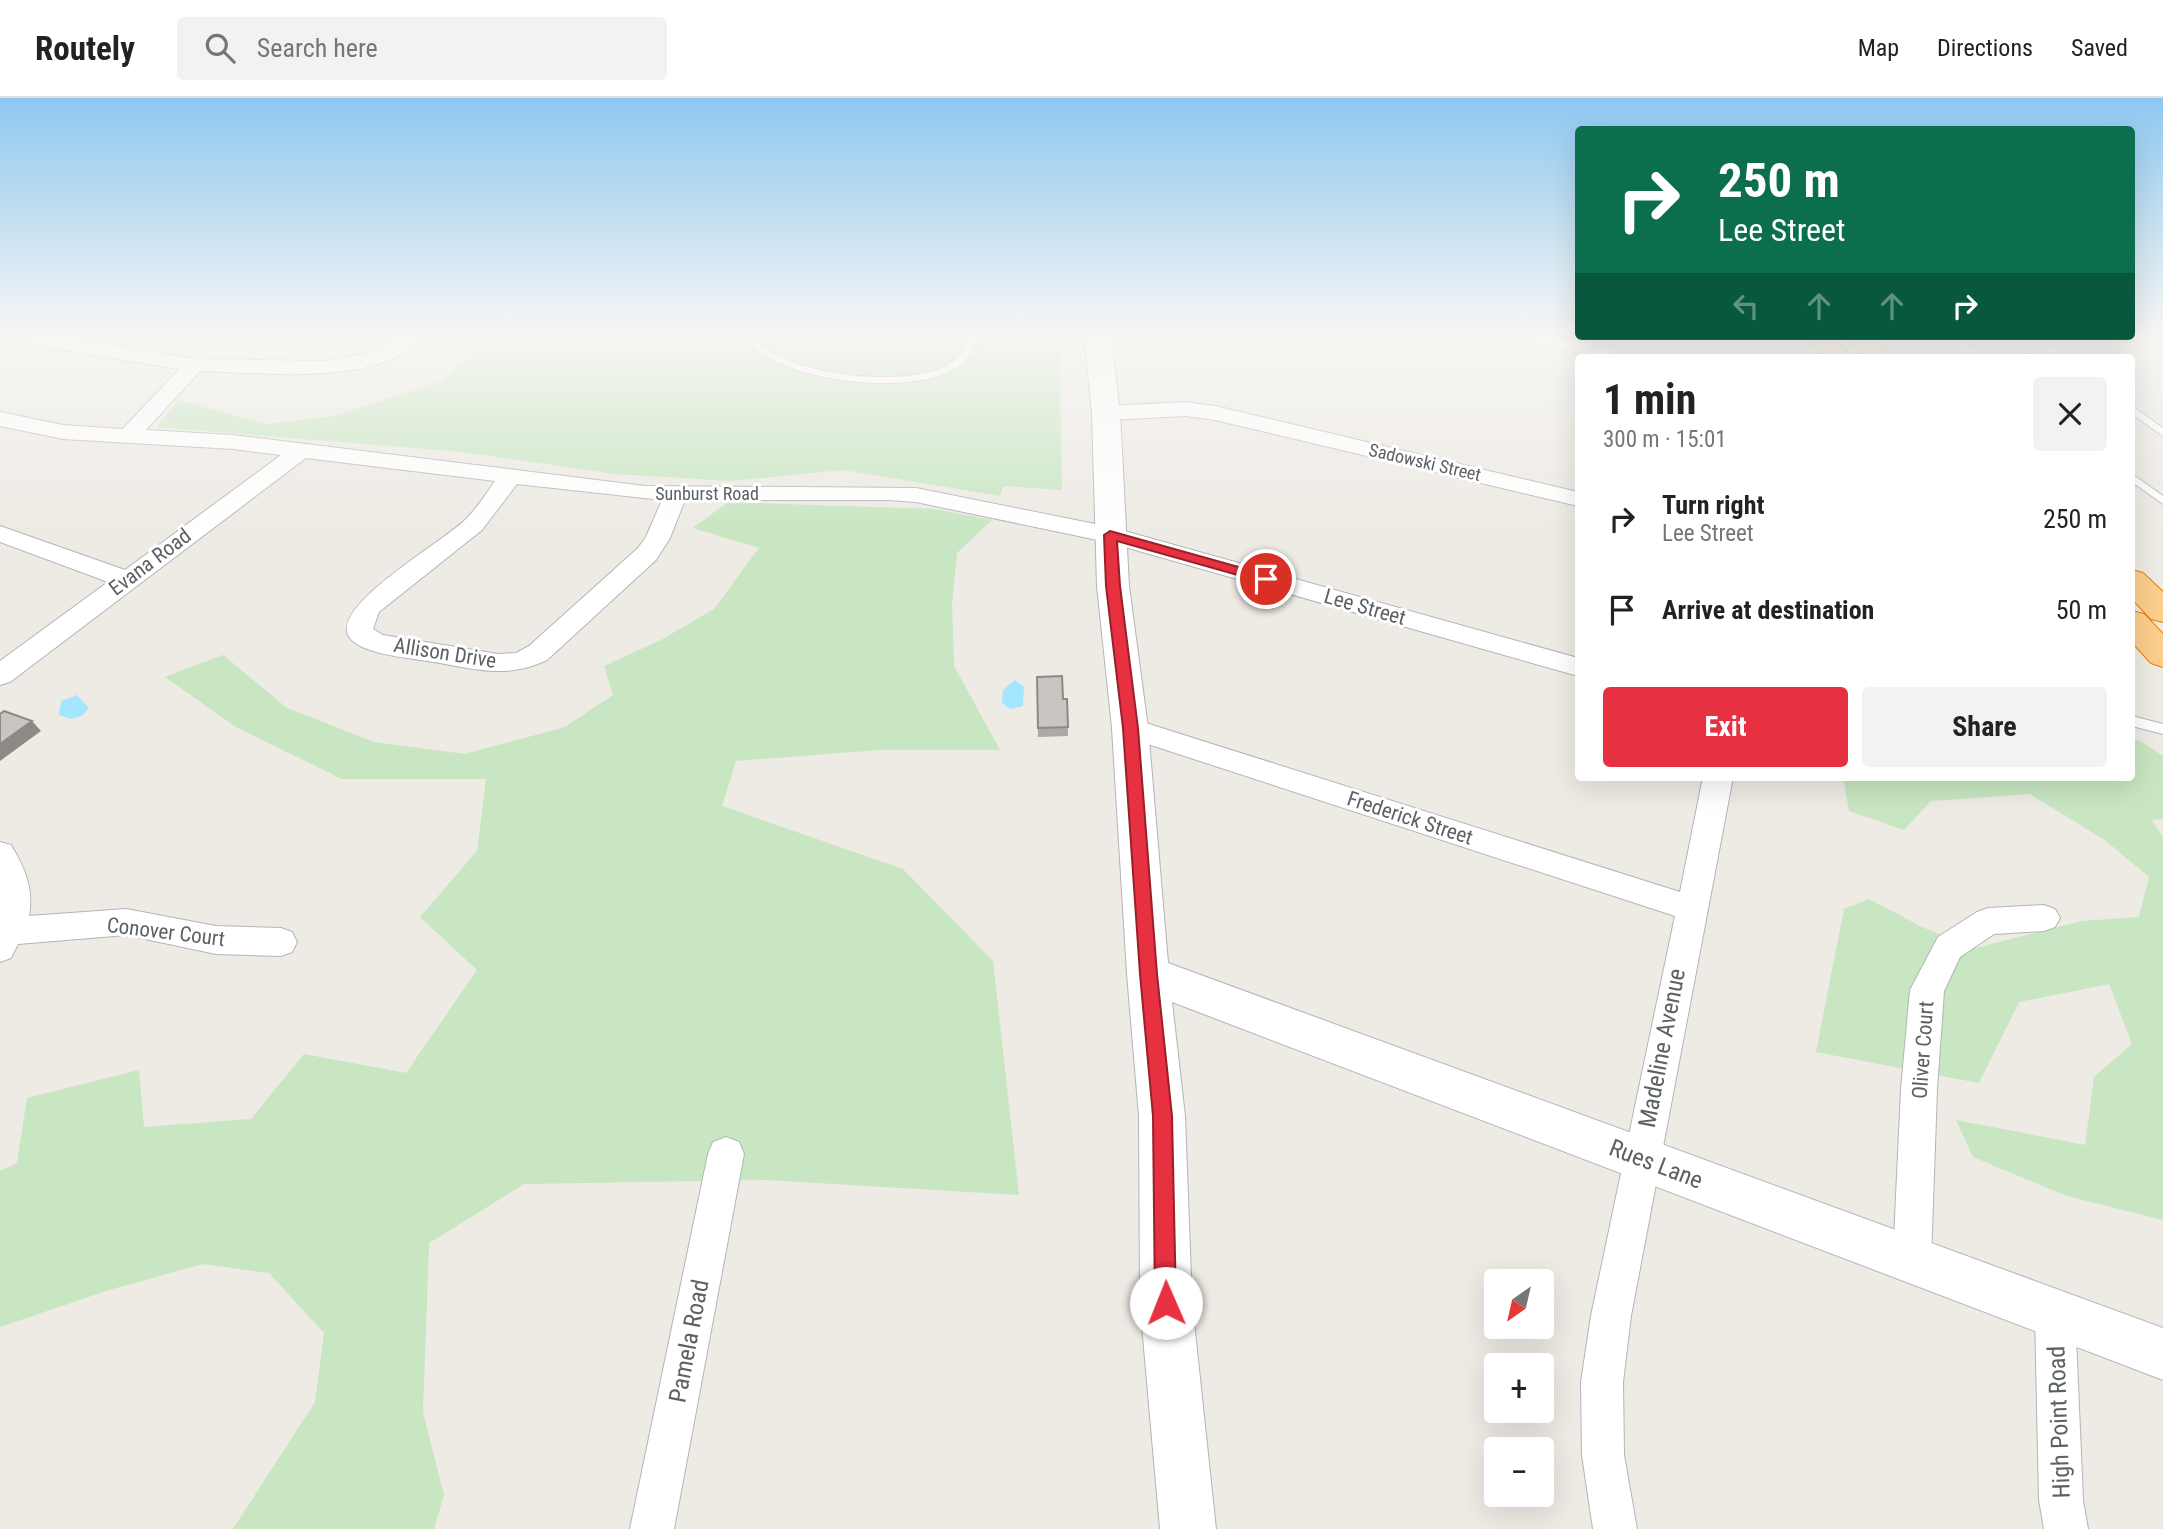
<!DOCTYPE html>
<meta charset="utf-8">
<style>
:root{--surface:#fff;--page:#f2f2f2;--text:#222;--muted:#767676;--line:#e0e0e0;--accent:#e83140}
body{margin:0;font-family:"Roboto Condensed",sans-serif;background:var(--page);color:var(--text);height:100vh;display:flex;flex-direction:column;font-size:26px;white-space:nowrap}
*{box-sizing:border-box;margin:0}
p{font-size:23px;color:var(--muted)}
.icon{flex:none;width:38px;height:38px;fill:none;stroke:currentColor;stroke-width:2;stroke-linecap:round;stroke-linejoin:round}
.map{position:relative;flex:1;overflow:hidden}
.side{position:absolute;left:1575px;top:256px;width:560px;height:427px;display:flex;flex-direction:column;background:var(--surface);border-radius:7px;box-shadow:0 7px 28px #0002}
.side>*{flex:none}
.banner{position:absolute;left:1575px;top:28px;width:560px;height:214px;border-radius:7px;box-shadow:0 7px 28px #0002;background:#0b6e4f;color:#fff;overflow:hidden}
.needle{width:46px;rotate:214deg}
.fabs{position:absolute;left:1484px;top:1171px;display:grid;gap:14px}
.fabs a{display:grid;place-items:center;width:70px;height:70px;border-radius:7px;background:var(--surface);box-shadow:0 7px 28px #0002;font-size:35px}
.pin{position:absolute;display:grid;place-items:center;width:60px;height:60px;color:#fff;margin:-30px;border:4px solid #fff;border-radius:50%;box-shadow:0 2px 7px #0007}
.me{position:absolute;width:77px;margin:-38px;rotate:359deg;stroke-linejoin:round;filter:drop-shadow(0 0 5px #0008)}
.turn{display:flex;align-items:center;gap:24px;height:147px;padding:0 28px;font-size:32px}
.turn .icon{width:91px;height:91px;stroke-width:2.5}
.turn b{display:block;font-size:49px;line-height:60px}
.lanes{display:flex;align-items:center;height:66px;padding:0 28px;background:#0003;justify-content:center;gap:35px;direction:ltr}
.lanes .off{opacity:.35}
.round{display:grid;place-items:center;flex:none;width:74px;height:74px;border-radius:7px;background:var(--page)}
.overview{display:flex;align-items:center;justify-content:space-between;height:119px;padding:0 28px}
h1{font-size:42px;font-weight:700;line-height:52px}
.action{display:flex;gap:14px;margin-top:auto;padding:14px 28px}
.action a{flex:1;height:80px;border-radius:7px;background:var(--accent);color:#fff;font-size:28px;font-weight:700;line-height:80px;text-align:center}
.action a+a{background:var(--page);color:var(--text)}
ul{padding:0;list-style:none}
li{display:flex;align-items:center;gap:21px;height:91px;padding:0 28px}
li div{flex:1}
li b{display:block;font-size:26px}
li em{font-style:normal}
header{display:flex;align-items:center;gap:42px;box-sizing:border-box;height:98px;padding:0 35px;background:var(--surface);border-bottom:2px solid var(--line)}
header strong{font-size:33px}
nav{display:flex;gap:38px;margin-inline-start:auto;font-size:24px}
.search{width:490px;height:63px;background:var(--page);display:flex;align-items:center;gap:18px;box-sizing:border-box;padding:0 24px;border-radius:7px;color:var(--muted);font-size:26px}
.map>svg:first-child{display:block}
.green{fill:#c7e6c1}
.water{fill:#a4e6fe}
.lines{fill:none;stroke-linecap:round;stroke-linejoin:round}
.lane-casing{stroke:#b1b6b9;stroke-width:2}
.street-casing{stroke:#b1b6b9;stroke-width:2}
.secondary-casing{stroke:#b0b5b9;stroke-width:2}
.highway-casing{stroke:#f07f02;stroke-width:2}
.lane{fill:#fff;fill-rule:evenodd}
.street{fill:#fff;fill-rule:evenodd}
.secondary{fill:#fff;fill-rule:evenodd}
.highway{fill:#fcce8d;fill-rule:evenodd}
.wall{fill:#ada9a5}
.shaded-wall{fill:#8d8a86}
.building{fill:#c9c5c0;stroke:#8d8a86;stroke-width:2}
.route{fill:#e83140;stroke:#97202a;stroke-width:2}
.labels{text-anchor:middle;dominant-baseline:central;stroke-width:6;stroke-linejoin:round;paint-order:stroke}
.far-street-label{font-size:18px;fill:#5c6164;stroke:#fff}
.street-label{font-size:21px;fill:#5c6164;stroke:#fff}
.near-street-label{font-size:24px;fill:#5c6164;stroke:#fff}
</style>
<header>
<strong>Routely</strong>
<div class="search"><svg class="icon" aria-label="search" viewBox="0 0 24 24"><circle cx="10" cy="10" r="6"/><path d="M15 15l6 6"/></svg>Search here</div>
<nav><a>Map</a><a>Directions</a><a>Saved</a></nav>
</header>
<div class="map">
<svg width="2163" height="1431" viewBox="0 0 2163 1431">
<rect width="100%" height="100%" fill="#eeeae4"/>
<!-- green -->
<path class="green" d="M 498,235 L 1059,235 L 1062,392 L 1003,388 L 1000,398 L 843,372 L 731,383 L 615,376 L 462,354 L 157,329 L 178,302 L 266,326 L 334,318 L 442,283 Z
M 728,404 L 935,411 L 992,422 L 957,455 L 952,505 L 954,568 L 1000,652 L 879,652 L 736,663 L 722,708 L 903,771 L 993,863 L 1019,1097 L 767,1082 L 524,1086 L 429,1145 L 423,1314 L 444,1397 L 434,1431 L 233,1431 L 315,1304 L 324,1235 L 269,1175 L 203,1166 L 109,1192 L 0,1229 L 0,1073 L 17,1065 L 27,1000 L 139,972 L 144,1029 L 251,1021 L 304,956 L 406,975 L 477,872 L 420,819 L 477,753 L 486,681 L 342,681 L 236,629 L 165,579 L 223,557 L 287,610 L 374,644 L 465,656 L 565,629 L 613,597 L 604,568 L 661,542 L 714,511 L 759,450 L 693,430 Z
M 2132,641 L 2140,643 L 2163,658 L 2163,721 L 2151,722 L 2163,739 L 2163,1122 L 2067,1098 L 1973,1059 L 1956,1022 L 2085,1047 L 2094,979 L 2132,946 L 2109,886 L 2019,904 L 1979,985 L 1816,954 L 1844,811 L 1869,801 L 1922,829 L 1976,850 L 2082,823 L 2139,819 L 2149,779 L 2106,743 L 2030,696 L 1931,703 L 1904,732 L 1849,713 L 1843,679 L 2132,679 Z"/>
<!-- water -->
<path class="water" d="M 1015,582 L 1024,589 L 1023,608 L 1010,611 L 1002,605 L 1003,592 Z
M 77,597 L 89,610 L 82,618 L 71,621 L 59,617 L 61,603 Z"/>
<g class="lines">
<!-- lane casing -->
<g class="lane-casing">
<path id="lane" d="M 740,235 L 750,235 C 775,277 905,291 946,268 C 960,260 966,249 971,235 L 981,235 C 976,249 969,262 956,270 C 911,300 769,284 740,235 Z
M 1946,238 L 1957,238 L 1983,259 L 1972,259 Z
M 2026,238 L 2037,238 L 2065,259 L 2023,259 L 2028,256 L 2047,254 Z
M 2132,308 L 2163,330 L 2163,338 L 2132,316 Z
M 2132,376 L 2163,398 L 2163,406 L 2132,384 Z
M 2132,618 L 2163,626 L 2163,636 L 2132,628 Z"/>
</g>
<!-- street casing -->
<g class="street-casing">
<path id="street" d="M 24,235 L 44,235 L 194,261 L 328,263 L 375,254 L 385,250 L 401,235 L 423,235 C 389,291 257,274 200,273 L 146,332 L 233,337 L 645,388 L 916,390 L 1110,429 L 1578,560 L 1578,578 L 1107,444 L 916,404 L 888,402 L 685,402 L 670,440 L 656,462 L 547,562 C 506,582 471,570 428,563 C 409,560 357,556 348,537 C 334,505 445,443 466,421 C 477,410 486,396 495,383 L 306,360 L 10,584 L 0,587 L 0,563 L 108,484 L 0,444 L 0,428 L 125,472 L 281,357 L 233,351 L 63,341 L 0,328 L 0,314 L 63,327 L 123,331 L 179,271 L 45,249 L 28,243 ZM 517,386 L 662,402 L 646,439 L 638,450 L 529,548 L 516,555 L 498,556 L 383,537 L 373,531 L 379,514 L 482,432 Z
M 1508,235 L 1543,235 L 1631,255 L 1634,259 L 1597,259 L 1511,239 Z
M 1186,304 L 1215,308 L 1578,394 L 1578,408 L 1215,322 L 1186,318 L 1106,322 L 1098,320 L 1095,315 L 1098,310 L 1106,308 Z
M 1130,620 L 1680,794 L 1703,679 L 1733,679 L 1631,1218 L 1623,1284 L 1624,1357 L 1637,1431 L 1593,1431 L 1582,1357 L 1581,1284 L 1591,1218 L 1675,818 L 1120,637 L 1116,630 L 1120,623 Z
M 0,744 L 11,747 C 25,770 34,791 29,818 L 126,811 L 216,828 L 281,830 L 292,834 L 297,844 L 292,854 L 281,858 L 216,856 L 126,837 L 18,846 L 11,860 L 0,864 Z
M 2044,807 L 2055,811 L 2060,820 L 2055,829 L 2044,833 L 1994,836 L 1960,859 L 1944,893 L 1937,991 L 1931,1163 L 1926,1177 L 1912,1182 L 1898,1177 L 1893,1163 L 1901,991 L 1910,892 L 1938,839 L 1977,814 L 1988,810 Z
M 726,1039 L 739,1044 L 744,1056 L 674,1431 L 630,1431 L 708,1056 L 713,1044 Z
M 2055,1196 L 2069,1202 L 2075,1216 L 2083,1402 L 2088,1431 L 2044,1431 L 2039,1402 L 2035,1216 L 2041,1202 Z"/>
</g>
<!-- secondary casing -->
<g class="secondary-casing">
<path id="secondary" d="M 1084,235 L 1110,235 L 1120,315 L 1129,488 L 1148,630 L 1168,865 L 2163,1230 L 2163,1282 L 1172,904 L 1185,1018 L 1192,1205 L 1216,1431 L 1160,1431 L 1140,1205 L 1139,1018 L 1127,876 L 1112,630 L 1097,488 L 1092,315 Z"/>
</g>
<!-- highway casing -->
<g class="highway-casing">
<path id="highway" d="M 1803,238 L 1831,238 L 1852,259 L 1823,259 Z
M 1844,238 L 1872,238 L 1893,259 L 1864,259 Z
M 2132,472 L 2143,475 L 2163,494 L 2163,524 L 2151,521 L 2132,501 Z
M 2132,513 L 2144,516 L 2163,536 L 2163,569 L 2151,565 L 2132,544 Z"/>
</g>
<!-- lane -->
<use href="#lane" class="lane"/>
<!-- street -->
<use href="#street" class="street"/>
<!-- secondary -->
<use href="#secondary" class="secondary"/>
<!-- highway -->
<use href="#highway" class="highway"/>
</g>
<!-- wall -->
<path class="wall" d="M 1037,579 L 1063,601 L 1067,601 L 1068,638 L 1038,639 Z"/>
<!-- shaded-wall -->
<path class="shaded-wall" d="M 32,623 L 41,633 L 0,663 L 0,646 Z"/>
<!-- building -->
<path class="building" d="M 1062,578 L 1063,601 L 1067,601 L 1068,629 L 1038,630 L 1037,579 Z
M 4,613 L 32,623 L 0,646 L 0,616 Z"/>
<!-- sky -->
<linearGradient id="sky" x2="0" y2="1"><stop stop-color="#8dc8f1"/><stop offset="0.54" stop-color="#f7f6f3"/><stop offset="1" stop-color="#f7f6f3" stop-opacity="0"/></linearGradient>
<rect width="2163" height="435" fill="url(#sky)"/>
<!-- route -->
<path class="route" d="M 1110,433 L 1271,478 L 1273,481 L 1266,485 L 1117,443 L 1120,488 L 1138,630 L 1157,876 L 1172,1018 L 1176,1205 L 1173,1213 L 1166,1216 L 1158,1213 L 1155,1205 L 1153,1018 L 1140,876 L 1123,630 L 1106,488 L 1104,437 Z"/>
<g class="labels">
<!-- far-street labels -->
<g class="far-street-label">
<text transform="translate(1425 364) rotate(13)">Sadowski Street</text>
<text x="707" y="395">Sunburst Road</text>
</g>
<!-- street labels -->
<g class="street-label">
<text transform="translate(150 464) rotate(-37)">Evana Road</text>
<text transform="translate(1365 509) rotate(16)">Lee Street</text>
<text transform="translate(445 555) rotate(9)">Allison Drive</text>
<text transform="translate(1410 720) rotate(18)">Frederick Street</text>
<text transform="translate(166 834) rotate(7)">Conover Court</text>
<text transform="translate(1923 952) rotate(-86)">Oliver Court</text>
</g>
<!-- near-street labels -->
<g class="near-street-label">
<text transform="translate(1662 950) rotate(-79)">Madeline Avenue</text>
<text transform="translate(1656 1066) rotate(21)">Rues Lane</text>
<text transform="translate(689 1243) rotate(-79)">Pamela Road</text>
<text transform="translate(2059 1324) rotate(-92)">High Point Road</text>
</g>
</g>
</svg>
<div class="fabs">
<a><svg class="needle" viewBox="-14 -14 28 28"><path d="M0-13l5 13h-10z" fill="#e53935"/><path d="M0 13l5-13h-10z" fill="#767676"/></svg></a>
<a>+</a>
<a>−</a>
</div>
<div class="pin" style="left:1266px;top:481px;background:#d93025"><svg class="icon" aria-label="arrive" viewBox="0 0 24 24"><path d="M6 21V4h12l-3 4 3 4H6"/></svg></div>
<svg class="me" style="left:1166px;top:1205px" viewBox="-20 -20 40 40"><circle r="19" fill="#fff"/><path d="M0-13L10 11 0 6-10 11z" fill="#e83140"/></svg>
<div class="banner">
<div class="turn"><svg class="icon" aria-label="right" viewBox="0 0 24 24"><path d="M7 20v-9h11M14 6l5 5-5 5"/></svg><div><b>250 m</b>Lee Street</div></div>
<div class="lanes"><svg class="icon off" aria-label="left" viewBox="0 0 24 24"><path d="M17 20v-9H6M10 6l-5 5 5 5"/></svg><svg class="icon off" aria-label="ahead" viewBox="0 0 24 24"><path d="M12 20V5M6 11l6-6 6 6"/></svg><svg class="icon off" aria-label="ahead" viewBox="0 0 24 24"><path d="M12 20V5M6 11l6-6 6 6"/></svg><svg class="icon" aria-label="right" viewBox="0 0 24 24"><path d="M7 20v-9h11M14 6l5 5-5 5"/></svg></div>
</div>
<section class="side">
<div class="overview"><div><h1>1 min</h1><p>300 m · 15:01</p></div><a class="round"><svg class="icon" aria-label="close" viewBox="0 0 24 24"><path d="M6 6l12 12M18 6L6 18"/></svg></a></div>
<ul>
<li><svg class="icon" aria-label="right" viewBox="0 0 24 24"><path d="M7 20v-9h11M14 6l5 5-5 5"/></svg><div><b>Turn right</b><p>Lee Street</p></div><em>250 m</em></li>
<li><svg class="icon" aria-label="arrive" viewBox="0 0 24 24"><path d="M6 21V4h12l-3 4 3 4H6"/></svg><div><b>Arrive at destination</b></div><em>50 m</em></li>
</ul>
<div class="action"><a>Exit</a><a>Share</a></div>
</section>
</div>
